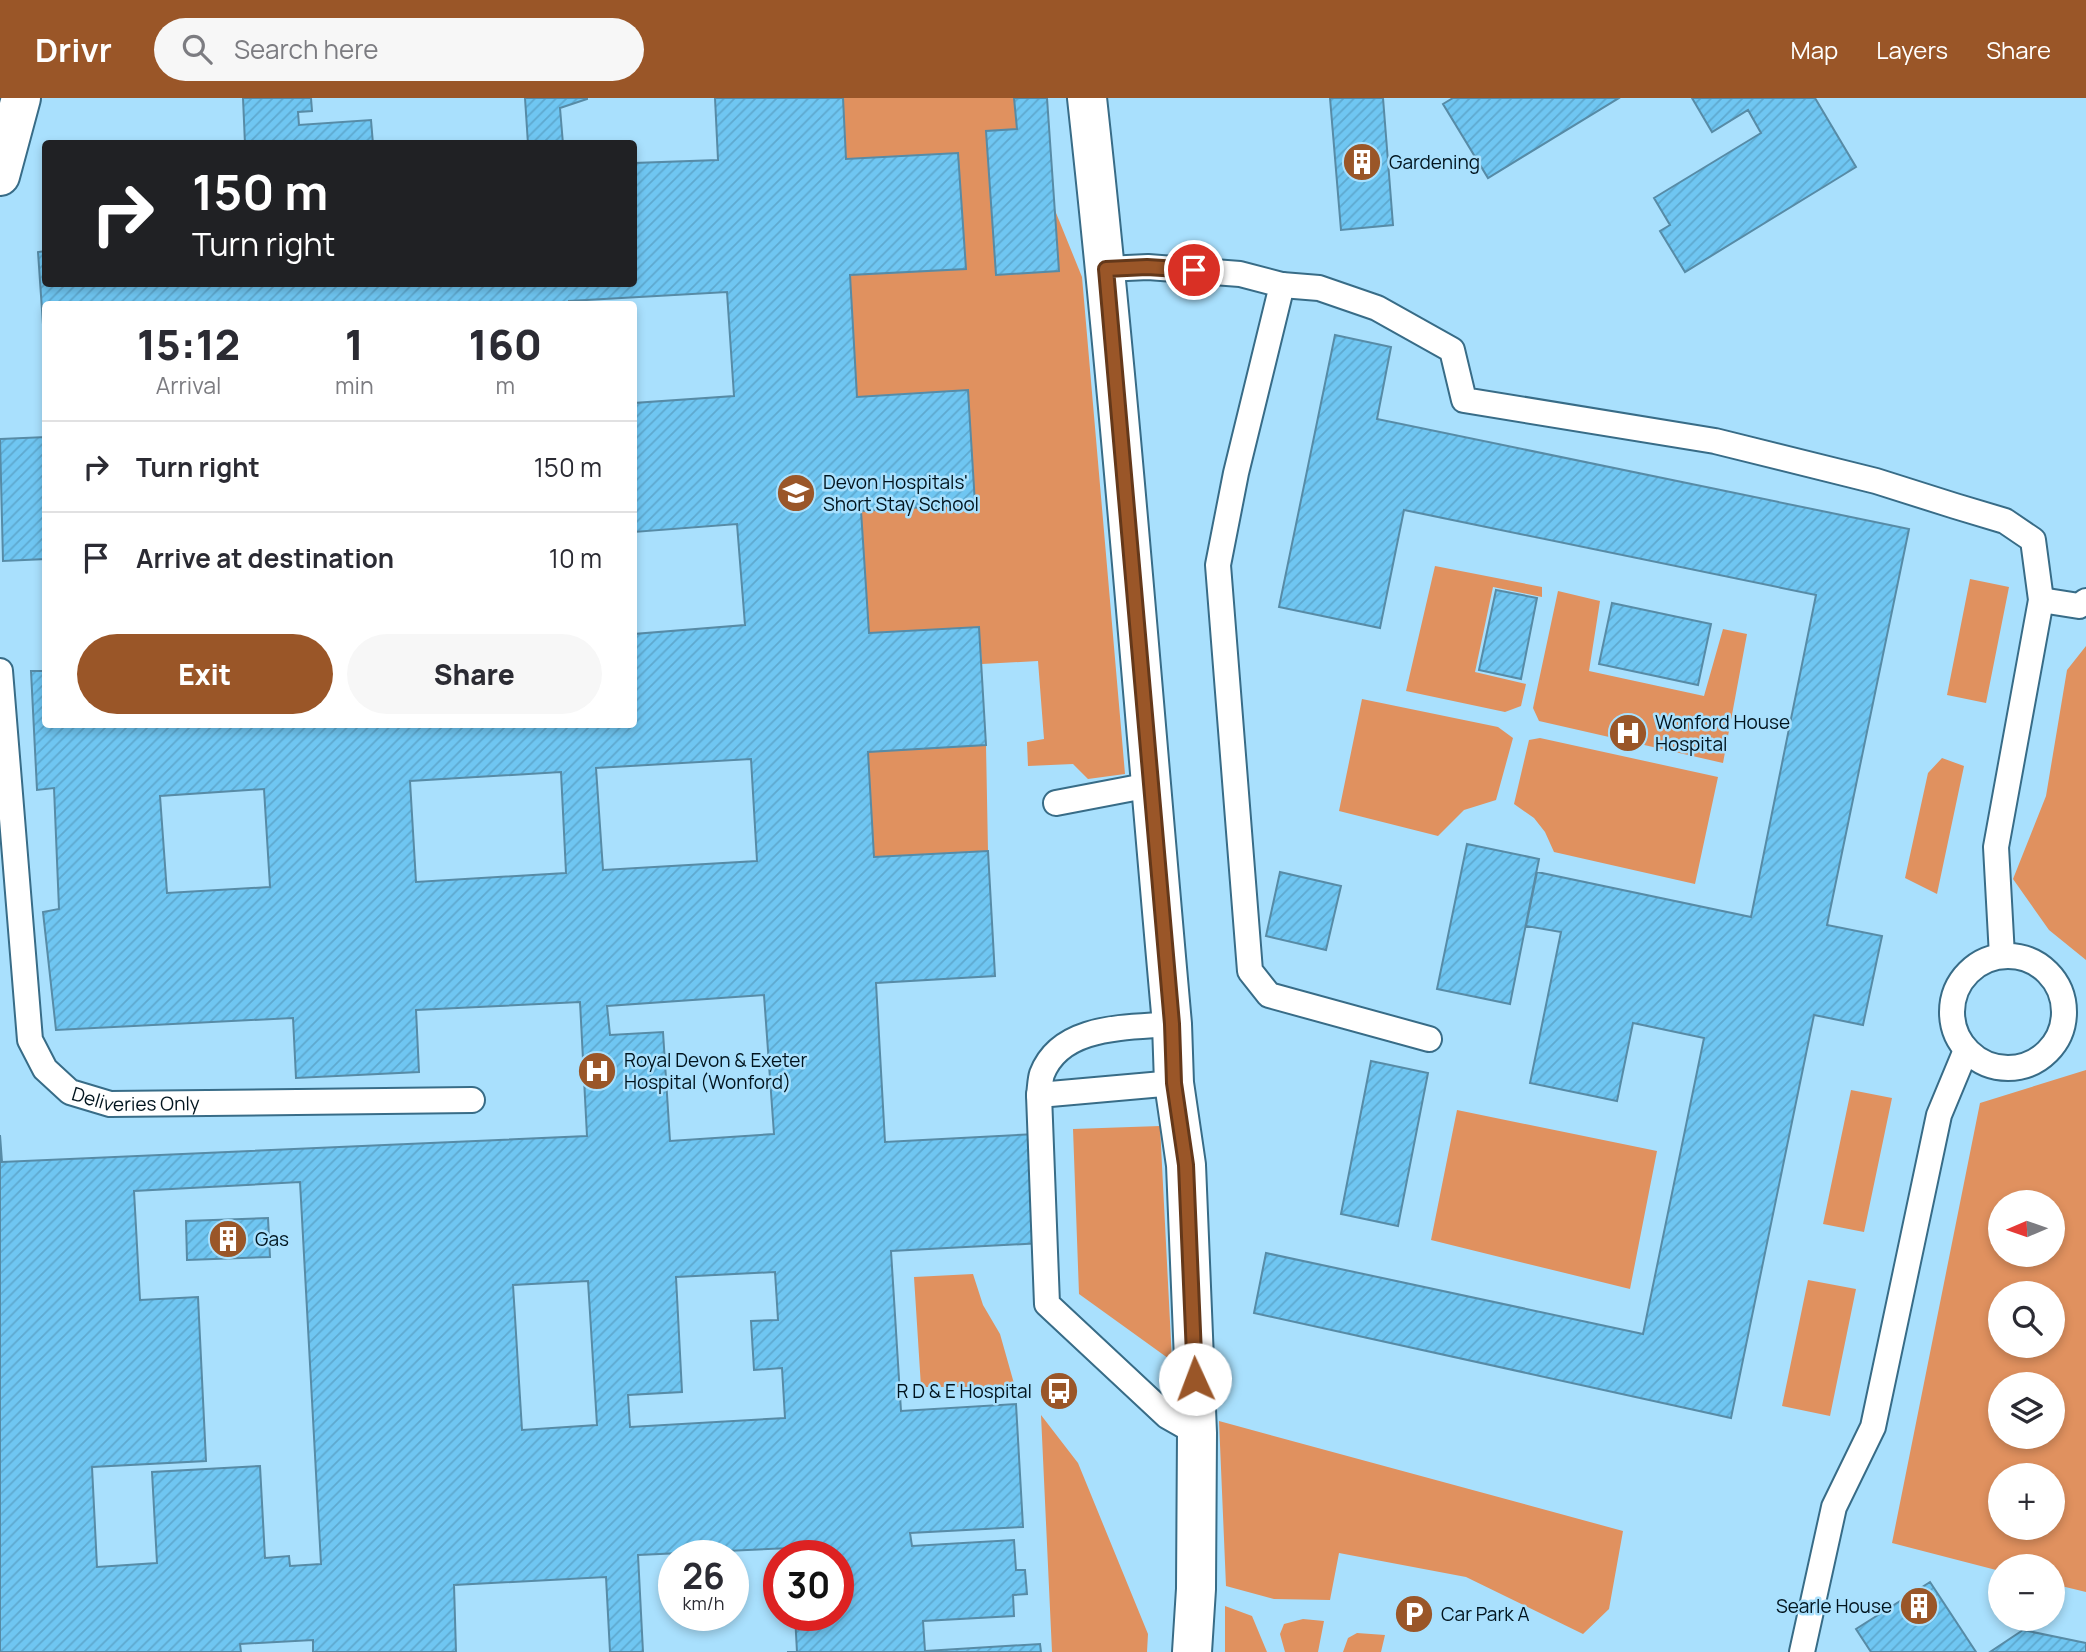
<!DOCTYPE html>
<meta charset="utf-8">
<style>
:root{--surface:#fff;--page:#f7f7f7;--text:#2b2b33;--muted:#7c7c81;--line:#e1e1e2;--accent:#9a5628}
body{margin:0;font-family:Manrope,sans-serif;background:var(--page);color:var(--text);height:100vh;display:flex;flex-direction:column;font-size:26px;white-space:nowrap}
*{box-sizing:border-box;margin:0}
p{font-size:23px;color:var(--muted)}
.icon{flex:none;width:38px;height:38px;fill:none;stroke:currentColor;stroke-width:2;stroke-linecap:round;stroke-linejoin:round}
.map{position:relative;flex:1;overflow:hidden}
.drawer{position:absolute;left:42px;top:203px;width:595px;height:427px;display:flex;flex-direction:column;background:var(--surface);border-radius:7px;box-shadow:0 4px 10px #0003}
.drawer>*{flex:none}
.hud{position:absolute;left:42px;top:42px;width:595px;height:147px;border-radius:7px;box-shadow:0 4px 10px #0003;background:#202124;color:#fff;overflow:hidden}
.needle{width:46px;rotate:268deg}
.controls{position:absolute;left:1988px;top:1092px;display:grid;gap:14px}
.controls a{display:grid;place-items:center;width:77px;height:77px;border-radius:50%;background:var(--surface);box-shadow:0 4px 10px #0003;font-size:35px}
.speed{position:absolute;left:658px;top:1442px;display:flex;gap:14px;font-size:35px;font-weight:700;text-align:center}
.speed>*{display:grid;place-content:center;width:91px;height:91px;border-radius:50%;background:var(--surface);box-shadow:0 4px 10px #0003;line-height:1}
.speed small{font-size:18px;font-weight:400}
.speed .limit{border:10px solid #d22;background:#fff;color:#111}
.pin{position:absolute;display:grid;place-items:center;width:60px;height:60px;color:#fff;margin:-30px;border:4px solid #fff;border-radius:50%;box-shadow:0 2px 7px #0007}
.me{position:absolute;width:77px;margin:-38px;rotate:358deg;stroke-linejoin:round;filter:drop-shadow(0 0 5px #0008)}
.turn{display:flex;align-items:center;gap:24px;height:147px;padding:0 35px;font-size:32px}
.turn .icon{width:91px;height:91px;stroke-width:2.5}
.turn b{display:block;font-size:49px;line-height:60px}
.eta{display:flex;justify-content:space-evenly;align-items:center;height:119px;text-align:center}
.eta b{font-size:42px;font-weight:800;line-height:49px}
.primary-button{display:flex;gap:14px;margin-top:auto;padding:14px 35px}
.primary-button a{flex:1;height:80px;border-radius:42px;background:var(--accent);color:#fff;font-size:28px;font-weight:800;line-height:80px;text-align:center}
.primary-button a+a{background:var(--page);color:var(--text)}
ul{padding:0;list-style:none}
li{display:flex;align-items:center;gap:21px;height:91px;padding:0 35px;border-top:2px solid var(--line)}
li div{flex:1}
li b{display:block;font-size:26px}
li em{font-style:normal}
header{display:flex;align-items:center;gap:42px;box-sizing:border-box;height:98px;padding:0 35px;background:var(--accent);color:#fff}
header strong{font-size:33px}
nav{display:flex;gap:38px;margin-inline-start:auto;font-size:24px}
.search{width:490px;height:63px;background:var(--page);display:flex;align-items:center;gap:18px;box-sizing:border-box;padding:0 24px;border-radius:38px;color:var(--muted);font-size:26px}
.map>svg:first-child{display:block}
.grass{fill:#e0915f;fill-rule:evenodd}
.building{fill:url(#building-hatch);stroke:#578ba6;stroke-width:2;fill-rule:evenodd}
.lines{fill:none;stroke-linecap:round;stroke-linejoin:round}
.lane-casing{stroke:#386c87;stroke-width:28}
.street-casing{stroke:#386c87;stroke-width:42}
.lane{stroke:#fff;stroke-width:24}
.street{stroke:#fff;stroke-width:38}
.route-casing{stroke:#64381a;stroke-width:18}
.route{stroke:#9a5628;stroke-width:12}
.labels{text-anchor:middle;dominant-baseline:central;stroke-width:5;stroke-linejoin:round;paint-order:stroke}
.poi-label{font-size:19px;fill:#01141e;stroke:#a9e0fd;text-anchor:start}
.street-label{font-size:19px;fill:#01141e;stroke:#a9e0fd}
</style>
<header>
<strong>Drivr</strong>
<div class="search"><svg class="icon" aria-label="search" viewBox="0 0 24 24"><circle cx="10" cy="10" r="6"/><path d="M15 15l6 6"/></svg>Search here</div>
<nav><a>Map</a><a>Layers</a><a>Share</a></nav>
</header>
<div class="map">
<svg width="2086" height="1554" viewBox="0 0 2086 1554">
<defs>
<pattern id="building-hatch" width="6" height="6" patternUnits="userSpaceOnUse" patternTransform="scale(1.75)"><rect width="6" height="6" fill="#6fc6f2"/><path d="M-1 1l2-2M0 6l6-6M5 7l2-2" fill="none" stroke="#5ea9cf"/></pattern>
</defs>
<rect width="100%" height="100%" fill="#a9e0fd"/>
<!-- grass -->
<path class="grass" d="M 843,0 L 1047,0 L 1052,105 L 1082,179 L 1125,676 L 1088,681 L 1073,666 L 1028,668 L 1027,644 L 1044,641 L 1038,563 L 982,566 L 979,529 L 869,535 L 861,413 L 975,406 L 968,292 L 857,299 L 850,177 L 966,170 L 958,55 L 846,61 Z
M 1435,468 L 1542,489 L 1542,499 L 1493,489 L 1475,574 L 1526,586 L 1521,608 L 1505,614 L 1406,593 Z
M 1970,481 L 2009,489 L 1986,605 L 1947,597 Z
M 1558,493 L 1600,503 L 1589,573 L 1704,598 L 1723,531 L 1747,536 L 1723,665 L 1539,623 L 1533,610 Z
M 2086,548 L 2086,862 L 2049,832 L 2013,781 L 2046,698 L 2067,572 Z
M 1362,601 L 1498,629 L 1513,640 L 1496,702 L 1464,712 L 1438,738 L 1339,713 Z
M 1540,640 L 1718,679 L 1695,786 L 1554,754 L 1545,734 L 1534,720 L 1514,706 L 1529,642 Z
M 986,647 L 988,753 L 874,759 L 868,654 Z
M 1942,660 L 1964,668 L 1937,796 L 1905,780 L 1928,675 Z
M 2086,972 L 2086,1494 L 2053,1486 L 2053,1468 L 2000,1468 L 2000,1473 L 1892,1445 L 1980,1005 ZM 2000,1104 L 2053,1104 L 2053,1157 L 2000,1157 ZM 2000,1195 L 2053,1195 L 2053,1248 L 2000,1248 ZM 2000,1286 L 2053,1286 L 2053,1339 L 2000,1339 ZM 2000,1377 L 2053,1377 L 2053,1430 L 2000,1430 Z
M 1851,992 L 1892,1000 L 1864,1134 L 1823,1126 Z
M 1457,1012 L 1657,1053 L 1630,1191 L 1431,1142 Z
M 1160,1028 L 1172,1263 L 1079,1196 L 1073,1031 Z
M 973,1176 L 983,1207 L 1000,1236 L 1015,1289 L 921,1289 L 914,1179 Z
M 1808,1182 L 1856,1191 L 1830,1318 L 1782,1308 Z
M 1041,1317 L 1078,1365 L 1148,1536 L 1147,1554 L 1052,1554 Z
M 1219,1323 L 1623,1433 L 1609,1511 L 1583,1536 L 1466,1479 L 1339,1455 L 1330,1502 L 1274,1501 L 1226,1488 Z
M 1225,1508 L 1252,1518 L 1267,1554 L 1225,1554 Z
M 1303,1521 L 1324,1523 L 1318,1554 L 1285,1554 L 1280,1536 L 1284,1526 Z
M 1357,1535 L 1385,1537 L 1381,1554 L 1343,1554 L 1348,1540 Z"/>
<!-- building -->
<path class="building" d="M 243,0 L 311,0 L 312,13 L 298,14 L 299,27 L 371,22 L 373,46 L 245,46 Z
M 525,0 L 587,0 L 587,1 L 560,10 L 563,46 L 528,46 Z
M 715,0 L 843,0 L 846,61 L 958,55 L 966,171 L 850,177 L 857,299 L 968,292 L 975,406 L 861,413 L 869,535 L 979,529 L 986,647 L 868,654 L 874,759 L 988,753 L 995,878 L 876,885 L 885,1044 L 1036,1036 L 1042,1145 L 891,1153 L 901,1313 L 1016,1306 L 1023,1429 L 910,1435 L 912,1448 L 1014,1442 L 1016,1472 L 1025,1472 L 1027,1496 L 1013,1497 L 1014,1518 L 923,1523 L 925,1553 L 1040,1546 L 1041,1554 L 787,1554 L 797,1554 L 795,1517 L 838,1517 L 838,1458 L 792,1458 L 791,1450 L 638,1457 L 643,1554 L 610,1554 L 606,1479 L 454,1487 L 456,1554 L 313,1554 L 313,1542 L 240,1546 L 241,1554 L 0,1554 L 0,1037 L 2,1064 L 587,1038 L 580,904 L 416,912 L 419,974 L 296,980 L 293,920 L 56,932 L 43,814 L 59,811 L 54,690 L 37,692 L 31,573 L 46,573 L 46,626 L 634,626 L 634,536 L 745,527 L 737,426 L 634,434 L 634,305 L 734,298 L 727,194 L 569,203 L 569,206 L 46,206 L 46,270 L 38,154 L 46,153 L 46,186 L 634,186 L 634,65 L 718,62 ZM 751,661 L 757,763 L 603,772 L 596,670 ZM 561,674 L 566,775 L 416,784 L 410,683 ZM 264,691 L 270,789 L 167,795 L 160,698 ZM 764,897 L 774,1036 L 670,1043 L 663,934 L 610,937 L 607,908 ZM 300,1084 L 321,1466 L 290,1468 L 289,1458 L 265,1460 L 260,1368 L 152,1374 L 157,1465 L 97,1469 L 92,1369 L 206,1363 L 198,1199 L 140,1202 L 134,1093 ZM 775,1174 L 778,1222 L 751,1223 L 754,1272 L 782,1270 L 785,1320 L 630,1329 L 628,1297 L 682,1294 L 676,1179 ZM 588,1183 L 597,1327 L 522,1332 L 513,1187 Z
M 1014,0 L 1047,0 L 1059,173 L 996,177 L 986,33 L 1017,31 Z
M 1330,0 L 1383,0 L 1393,127 L 1341,132 Z
M 1453,0 L 1619,0 L 1488,80 L 1443,6 Z
M 1692,0 L 1815,0 L 1856,69 L 1685,174 L 1660,133 L 1670,127 L 1654,100 L 1761,35 L 1748,12 L 1712,34 Z
M 1335,237 L 1391,249 L 1377,321 L 1909,431 L 1827,827 L 1882,838 L 1863,927 L 1814,917 L 1731,1320 L 1254,1215 L 1266,1155 L 1643,1236 L 1704,940 L 1633,925 L 1617,1003 L 1530,985 L 1561,834 L 1526,828 L 1537,774 L 1751,819 L 1816,497 L 1404,412 L 1380,530 L 1279,509 Z
M 46,339 L 46,461 L 3,463 L 0,341 Z
M 1496,492 L 1537,500 L 1521,581 L 1479,572 Z
M 1612,505 L 1711,526 L 1698,587 L 1599,566 Z
M 1467,746 L 1539,761 L 1510,906 L 1437,891 Z
M 1280,774 L 1341,788 L 1326,852 L 1266,838 Z
M 1371,963 L 1428,975 L 1398,1128 L 1341,1116 Z
M 268,1120 L 270,1159 L 187,1162 L 186,1123 Z
M 1930,1484 L 1976,1554 L 1871,1554 L 1856,1531 Z
M 2023,1532 L 2086,1545 L 2086,1554 L 1990,1554 Z"/>
<g class="lines">
<!-- lane casing -->
<g class="lane-casing">
<g id="lane">
<path d="M 1106,171 L 1148,169 L 1240,176 L 1282,187 L 1236,375 L 1218,467 L 1250,873 L 1269,897 L 1429,941"/>
<path d="M 1282,187 L 1319,190 L 1377,210 L 1452,252 L 1464,302 L 1715,343 L 1876,383 L 1955,408 L 2005,423 L 2033,442 L 2041,502 L 1996,749 L 2002,858"/>
<path d="M 2041,502 L 2079,508 L 2086,503"/>
<path id="s1" d="M 0,573 L 30,942 L 45,971 L 70,994 L 110,1006 L 472,1002"/>
<path d="M 1056,705 L 1150,687"/>
<circle cx="2008" cy="914" r="56"/>
<path d="M 1172,926 C 1128,930 1061,926 1042,976 C 1040,982 1040,991 1039,997 L 1047,1206 L 1167,1318 L 1197,1335"/>
<path d="M 1039,997 L 1174,985"/>
<path d="M 1802,1554 L 1834,1409 L 1873,1329 L 1939,1017 L 1966,952"/>
</g>
</g>
<!-- street casing -->
<g class="street-casing">
<path id="street" d="M 1087,0 C 1121,308 1144,617 1172,926 L 1174,985 L 1186,1067 L 1197,1335 L 1196,1491 L 1192,1554
M 0,78 L 21,0"/>
</g>
<!-- lane -->
<use href="#lane" class="lane"/>
<!-- street -->
<use href="#street" class="street"/>
</g>
<g class="lines">
<!-- route casing -->
<g class="route-casing">
<path id="route" d="M 1194,172 L 1147,169 L 1106,171 L 1172,926 L 1174,985 L 1186,1067 L 1195,1281"/>
</g>
<!-- route -->
<use href="#route" class="route"/>
</g>
<!-- icons -->
<defs>
<g id="building-disc" transform="scale(2.0125)"><circle r="9.5" fill="#9a5628" stroke="#a9e0fd"/><path d="M-4-6H4V6H1V3H-1V6H-4ZM-2.5-4.3h1.7v1.8h-1.7ZM.8-4.3h1.7v1.8H.8ZM-2.5-1h1.7V.8h-1.7ZM.8-1h1.7V.8H.8Z" fill="#fff"/></g>
<g id="school-disc" transform="scale(2.0125)"><circle r="9.5" fill="#9a5628" stroke="#a9e0fd"/><path d="M0-5L7-2L0 1L-7-2ZM-4 1L0 2.5L4 1V4Q0 6-4 4Z" fill="#fff"/></g>
<g id="hospital-disc" transform="scale(2.0125)"><circle r="9.5" fill="#9a5628" stroke="#a9e0fd"/><path d="M-5-5h3v3.5h4V-5h3V5h-3V1.5h-4V5h-3Z" fill="#fff"/></g>
<g id="bus-disc" transform="scale(2.0125)"><circle r="9.5" fill="#9a5628" stroke="#a9e0fd"/><path d="M-5-6H5V4H4V6H2V4H-2V6H-4V4H-5ZM-3.5-4V0h7V-4ZM-3.5 1.2v1.5H-2V1.2ZM2 1.2v1.5H3.5V1.2Z" fill="#fff"/></g>
<g id="parking-disc" transform="scale(2.0125)"><circle r="9.5" fill="#9a5628" stroke="#a9e0fd"/><path d="M-3.5-5.5H1a3.5 3.5 0 0 1 0 7H-1V5.5H-3.5ZM-1-3.4V-.6H.8a1.4 1.4 0 0 0 0-2.8Z" fill="#fff"/></g>
</defs>
<g fill-rule="evenodd">
<use href="#building-disc" x="1362" y="64"/>
<use href="#school-disc" x="796" y="395"/>
<use href="#hospital-disc" x="1628" y="635"/>
<use href="#hospital-disc" x="597" y="973"/>
<use href="#building-disc" x="228" y="1141"/>
<use href="#bus-disc" x="1059" y="1293"/>
<use href="#building-disc" x="1919" y="1508"/>
<use href="#parking-disc" x="1414" y="1516"/>
</g>
<g class="labels">
<!-- poi labels -->
<g class="poi-label">
<text x="1389" y="64">Gardening</text>
<text x="823" y="384">Devon Hospitals'<tspan x="823" dy="22">Short Stay School</tspan></text>
<text x="1655" y="624">Wonford House<tspan x="1655" dy="22">Hospital</tspan></text>
<text x="624" y="962">Royal Devon &amp; Exeter<tspan x="624" dy="22">Hospital (Wonford)</tspan></text>
<text x="255" y="1141">Gas</text>
<text x="1032" y="1293" text-anchor="end">R D &amp; E Hospital</text>
<text x="1892" y="1508" text-anchor="end">Searle House</text>
<text x="1441" y="1516">Car Park A</text>
</g>
<!-- street labels -->
<g class="street-label">
<text stroke="none"><textPath href="#s1" startOffset="504">Deliveries Only</textPath></text>
</g>
</g>
</svg>
<div class="controls">
<a><svg class="needle" viewBox="-14 -14 28 28"><path d="M0-13l5 13h-10z" fill="#e53935"/><path d="M0 13l5-13h-10z" fill="#7c7c81"/></svg></a>
<a><svg class="icon" aria-label="search" viewBox="0 0 24 24"><circle cx="10" cy="10" r="6"/><path d="M15 15l6 6"/></svg></a>
<a><svg class="icon" aria-label="layers" viewBox="0 0 24 24"><path d="M12 4l9 5-9 5-9-5zM3 14l9 5 9-5"/></svg></a>
<a>+</a>
<a>−</a>
</div>
<div class="speed"><div>26<small>km/h</small></div><div class="limit">30</div></div>
<div class="pin" style="left:1194px;top:172px;background:#d93025"><svg class="icon" aria-label="arrive" viewBox="0 0 24 24"><path d="M6 21V4h12l-3 4 3 4H6"/></svg></div>
<svg class="me" style="left:1195px;top:1281px" viewBox="-20 -20 40 40"><circle r="19" fill="#fff"/><path d="M0-13L10 11 0 6-10 11z" fill="#9a5628"/></svg>
<div class="hud">
<div class="turn"><svg class="icon" aria-label="right" viewBox="0 0 24 24"><path d="M7 20v-9h11M14 6l5 5-5 5"/></svg><div><b>150 m</b>Turn right</div></div>
</div>
<section class="drawer">
<div class="eta">
<div><b>15:12</b><p>Arrival</p></div>
<div><b>1</b><p>min</p></div>
<div><b>160</b><p>m</p></div>
</div>
<ul>
<li><svg class="icon" aria-label="right" viewBox="0 0 24 24"><path d="M7 20v-9h11M14 6l5 5-5 5"/></svg><div><b>Turn right</b></div><em>150 m</em></li>
<li><svg class="icon" aria-label="arrive" viewBox="0 0 24 24"><path d="M6 21V4h12l-3 4 3 4H6"/></svg><div><b>Arrive at destination</b></div><em>10 m</em></li>
</ul>
<div class="primary-button"><a>Exit</a><a>Share</a></div>
</section>
</div>
